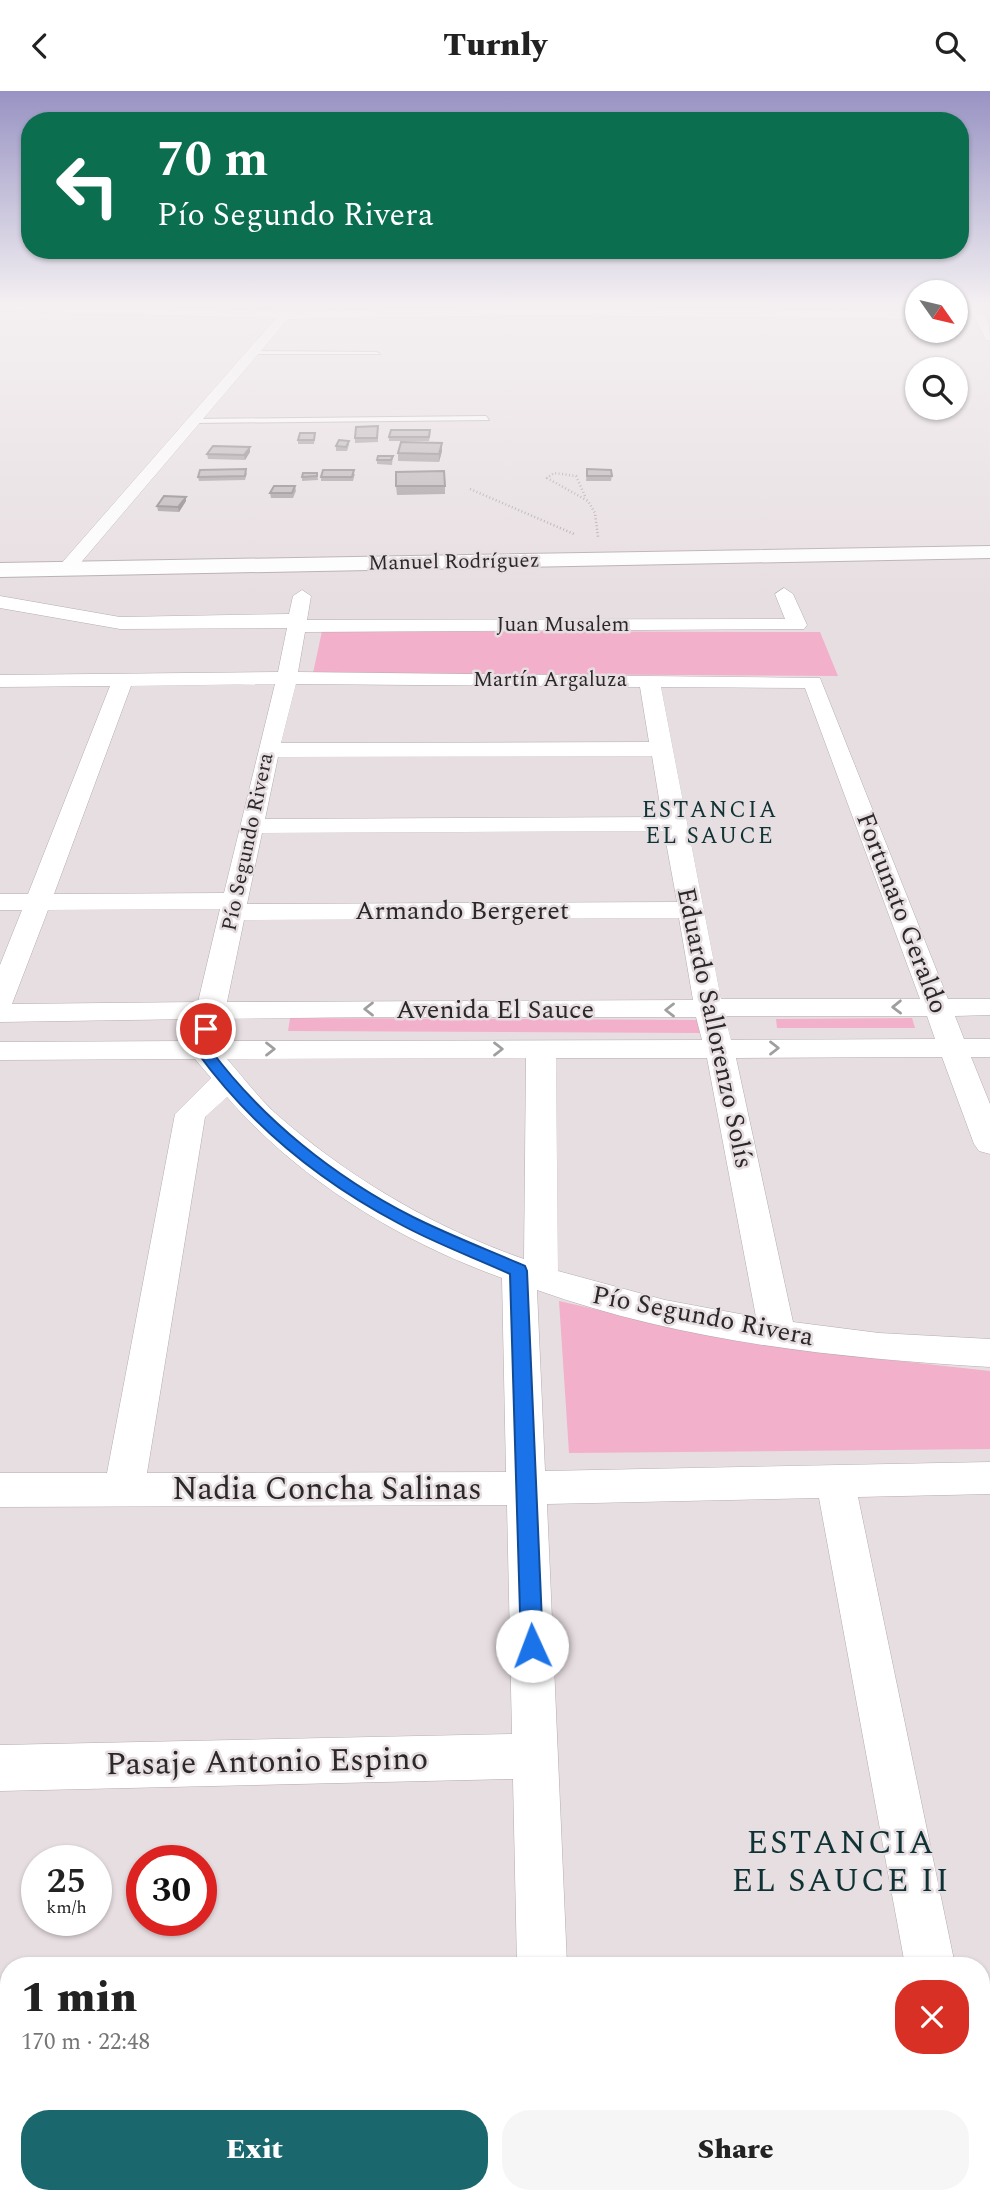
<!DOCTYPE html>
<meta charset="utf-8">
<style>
:root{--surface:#fff;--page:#f6f6f6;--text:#222;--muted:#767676;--accent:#1a676d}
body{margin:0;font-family:Spectral,serif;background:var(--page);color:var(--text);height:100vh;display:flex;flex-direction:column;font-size:26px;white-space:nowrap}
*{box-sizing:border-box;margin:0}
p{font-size:23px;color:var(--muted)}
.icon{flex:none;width:38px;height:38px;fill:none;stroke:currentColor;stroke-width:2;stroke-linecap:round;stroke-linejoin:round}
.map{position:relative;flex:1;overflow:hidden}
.panel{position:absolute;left:0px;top:1866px;width:990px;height:247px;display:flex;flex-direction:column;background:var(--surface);border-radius:28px 28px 0 0;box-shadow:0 2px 5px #0004}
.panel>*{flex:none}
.hud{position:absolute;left:21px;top:21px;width:948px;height:147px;border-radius:28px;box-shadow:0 2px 5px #0004;background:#0b6e4f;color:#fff;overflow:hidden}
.needle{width:46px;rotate:124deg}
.buttons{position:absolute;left:905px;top:189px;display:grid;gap:14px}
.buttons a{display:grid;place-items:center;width:63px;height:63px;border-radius:50%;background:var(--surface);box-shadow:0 2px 5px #0004;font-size:35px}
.speed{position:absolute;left:21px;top:1754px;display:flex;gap:14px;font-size:35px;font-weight:700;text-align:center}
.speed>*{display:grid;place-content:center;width:91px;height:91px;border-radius:50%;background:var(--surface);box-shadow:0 2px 5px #0004;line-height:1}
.speed small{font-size:18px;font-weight:400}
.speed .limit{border:10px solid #d22;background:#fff;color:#111}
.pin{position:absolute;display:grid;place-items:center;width:60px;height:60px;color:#fff;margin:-30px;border:4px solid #fff;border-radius:50%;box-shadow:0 2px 7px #0007}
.me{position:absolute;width:77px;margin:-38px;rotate:358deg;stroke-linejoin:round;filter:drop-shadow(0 0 5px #0008)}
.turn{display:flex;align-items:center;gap:24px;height:147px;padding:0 21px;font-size:32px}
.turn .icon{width:91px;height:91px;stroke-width:2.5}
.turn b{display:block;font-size:49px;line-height:60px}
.round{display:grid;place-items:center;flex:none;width:74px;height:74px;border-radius:28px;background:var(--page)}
.summary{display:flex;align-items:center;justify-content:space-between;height:119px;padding:0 21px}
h1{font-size:42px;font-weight:800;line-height:52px}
.primary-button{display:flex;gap:14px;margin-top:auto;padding:14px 21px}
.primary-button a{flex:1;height:80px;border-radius:28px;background:var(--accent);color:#fff;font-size:28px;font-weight:800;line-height:80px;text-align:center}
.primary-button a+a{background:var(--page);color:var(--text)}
header{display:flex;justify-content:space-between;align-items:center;height:91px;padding:0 21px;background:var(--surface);font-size:32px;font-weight:800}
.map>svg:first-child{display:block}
.green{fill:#f2b0ca}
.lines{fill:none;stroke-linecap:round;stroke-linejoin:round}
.service-casing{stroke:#b5acaf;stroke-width:2}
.minor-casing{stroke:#b5acaf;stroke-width:1}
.tertiary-casing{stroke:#b5acaf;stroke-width:2}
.path{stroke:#aca5a7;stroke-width:2.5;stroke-dasharray:1 2.5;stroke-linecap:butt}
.service{fill:#fff;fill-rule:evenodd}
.minor{fill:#fff;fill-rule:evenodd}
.tertiary{fill:#fff;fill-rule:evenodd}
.wall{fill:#a1999c}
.shaded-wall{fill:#837d7f}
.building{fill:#bbb2b5;stroke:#837d7f;stroke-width:2}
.oneway{stroke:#a09e9f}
.route{fill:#1a73e8;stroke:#114b97;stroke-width:2}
.labels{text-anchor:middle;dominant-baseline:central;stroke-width:5;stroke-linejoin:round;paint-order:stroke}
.far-street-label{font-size:21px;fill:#2b2829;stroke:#e7dee1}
.far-neighbourhood-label{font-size:23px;letter-spacing:2px;fill:#0f3235;stroke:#e7dee1}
.street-label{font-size:26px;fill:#2b2829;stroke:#e7dee1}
.near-street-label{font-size:32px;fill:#2b2829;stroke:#e7dee1}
.near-neighbourhood-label{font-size:33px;letter-spacing:2px;fill:#0f3235;stroke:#e7dee1}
</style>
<header><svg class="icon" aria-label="back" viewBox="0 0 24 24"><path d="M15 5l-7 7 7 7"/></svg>Turnly<svg class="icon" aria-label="search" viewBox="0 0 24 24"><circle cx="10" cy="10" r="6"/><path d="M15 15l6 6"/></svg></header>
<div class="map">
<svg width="990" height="2111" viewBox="0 0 990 2111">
<rect width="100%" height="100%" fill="#e7dee1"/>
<!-- green -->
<path class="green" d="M 322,540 L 820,541 L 838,585 L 313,582 Z
M 290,927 L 698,929 L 700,942 L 288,940 Z
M 912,927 L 915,937 L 777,937 L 776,928 Z
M 559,1210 L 713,1245 L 817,1261 L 990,1280 L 990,1358 L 569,1362 Z"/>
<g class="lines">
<!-- service casing -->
<g class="service-casing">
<path id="service" d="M 251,260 L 377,261 L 380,263 L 249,263 Z
M 486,325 L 489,329 L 193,332 L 189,330 L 193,328 Z"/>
</g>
<!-- minor casing -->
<g class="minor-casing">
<path id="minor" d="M 0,213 L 285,220 L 534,216 L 917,220 L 917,228 L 534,224 L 288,228 L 72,482 L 66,483 L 57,478 L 60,474 L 276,227 L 0,220 Z
M 960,213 C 985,213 990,227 990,250 L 986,249 L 974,226 Z
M 784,497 L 793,503 L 807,534 L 804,538 L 305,541 L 298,581 L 820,587 L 948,908 L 990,908 L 990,924 L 955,925 L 964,948 L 990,948 L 990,966 L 971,966 L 990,1013 L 990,1063 L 979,1060 L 974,1053 L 942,966 L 736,967 L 793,1231 L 879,1242 L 990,1248 L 990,1276 C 836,1267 683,1251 537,1199 L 545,1380 L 990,1371 L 990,1403 L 858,1406 L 955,1874 L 905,1874 L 819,1407 L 547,1413 L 567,1874 L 517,1874 L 513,1688 L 0,1700 L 0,1654 L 512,1643 L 507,1414 L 0,1416 L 0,1382 L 107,1382 L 175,1023 L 211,987 L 195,968 L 0,969 L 0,951 L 189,950 L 194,928 L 0,931 L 0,874 L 22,819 L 0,819 L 0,803 L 28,803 L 110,595 L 0,596 L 0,584 L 278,581 L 287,537 L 120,538 L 0,517 L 0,505 L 120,526 L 289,523 L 293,505 L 302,499 L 311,505 L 307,529 L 785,528 L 775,503 ZM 275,593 L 224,802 L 54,803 L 131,595 ZM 296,593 L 640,596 L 649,651 L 281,652 ZM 661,596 L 805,597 L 920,908 L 721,908 ZM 652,665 L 662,726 L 265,728 L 278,666 ZM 664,740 L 677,811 L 247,813 L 262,742 ZM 220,818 L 198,911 L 12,913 L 48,819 ZM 679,827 L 693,909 L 227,911 L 244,829 ZM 725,925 L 927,925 L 935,948 L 731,949 ZM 371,926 L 696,926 L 702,949 L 218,950 L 223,928 ZM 526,967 L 524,1168 C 432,1136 346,1085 274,1021 C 257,1005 243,986 227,968 ZM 556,967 L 707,967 L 756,1226 L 665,1209 L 558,1180 ZM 227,1006 C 299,1089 399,1150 502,1187 L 506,1381 L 147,1382 L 205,1026 Z
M 9,1973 L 9,2027 L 0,2028 L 0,1974 Z
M 982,2079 L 990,2083 L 990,2111 L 948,2111 L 946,2104 L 982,2104 Z
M 521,2104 L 577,2104 L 577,2111 L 521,2111 Z"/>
</g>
<!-- tertiary casing -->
<g class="tertiary-casing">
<path id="tertiary" d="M 990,455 L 990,467 L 0,486 L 0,472 Z"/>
</g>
<!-- path -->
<path class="path" d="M 470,398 L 574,443
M 585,405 L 576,385 L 554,382 L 547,387 L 588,410 L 595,422 L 598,446"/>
<!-- service -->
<use href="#service" class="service"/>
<!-- minor -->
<use href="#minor" class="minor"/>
<!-- tertiary -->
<use href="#tertiary" class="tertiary"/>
</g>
<!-- wall -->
<path class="wall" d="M 69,213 L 100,213 L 97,216 L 69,215 Z
M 273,213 L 271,218 L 255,219 L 254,215 Z
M 378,335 L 378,351 L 355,352 L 355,347 Z
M 315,342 L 314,353 L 298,353 L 298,349 Z
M 430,344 L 429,350 L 389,350 L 389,346 Z
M 349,350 L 349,354 L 347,360 L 336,360 L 336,355 Z
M 442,352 L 442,360 L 439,371 L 398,370 L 398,362 Z
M 250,356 L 250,361 L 245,369 L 208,368 L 207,363 Z
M 393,365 L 392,374 L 377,373 L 377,369 Z
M 587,378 L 612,385 L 611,390 L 586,390 Z
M 247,382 L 245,389 L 199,390 L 198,386 Z
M 317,382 L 318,389 L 302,390 L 302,386 Z
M 355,383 L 353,390 L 321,390 L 321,386 Z
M 295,395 L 296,400 L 293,407 L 271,407 L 270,402 Z
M 396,395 L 445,395 L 445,403 L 397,404 Z
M 186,406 L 186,410 L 179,421 L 158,420 L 157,415 Z"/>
<!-- shaded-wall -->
<path class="shaded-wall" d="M 442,352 L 442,360 L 439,371 L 439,363 Z
M 250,356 L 250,361 L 245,369 L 244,364 Z
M 186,406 L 186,410 L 179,421 L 178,416 Z"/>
<!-- building -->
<path class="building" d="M 256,213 L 271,213 L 270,215 L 254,215 Z
M 378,335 L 377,347 L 355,347 L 356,336 Z
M 391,339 L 430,339 L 429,346 L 389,346 Z
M 300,342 L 315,342 L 314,349 L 298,349 Z
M 339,349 L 349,350 L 346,356 L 336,355 Z
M 401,351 L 442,352 L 439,363 L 398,362 Z
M 213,355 L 250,356 L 244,364 L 207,363 Z
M 378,365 L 393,365 L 391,369 L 377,369 Z
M 246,378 L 245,385 L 198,386 L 200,379 Z
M 587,378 L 611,379 L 612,385 L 587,385 Z
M 323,379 L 354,379 L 352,386 L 321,386 Z
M 444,380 L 445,395 L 396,395 L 396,381 Z
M 303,382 L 317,382 L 317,385 L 302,386 Z
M 274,395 L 295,395 L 292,402 L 270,402 Z
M 164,405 L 186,406 L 178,416 L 157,415 Z"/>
<!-- one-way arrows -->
<defs><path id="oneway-chevron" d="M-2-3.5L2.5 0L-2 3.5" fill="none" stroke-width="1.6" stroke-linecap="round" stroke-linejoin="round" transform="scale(1.75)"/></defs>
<g class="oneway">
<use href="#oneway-chevron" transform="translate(897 916) rotate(179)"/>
<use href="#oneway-chevron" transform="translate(369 918) rotate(-180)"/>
<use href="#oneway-chevron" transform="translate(670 919) rotate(-180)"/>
<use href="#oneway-chevron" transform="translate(774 957)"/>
<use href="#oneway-chevron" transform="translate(270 958)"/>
<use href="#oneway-chevron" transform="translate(498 958)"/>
</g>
<!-- sky -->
<linearGradient id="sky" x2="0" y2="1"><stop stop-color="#9893c3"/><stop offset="0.42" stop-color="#f4f0f2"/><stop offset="1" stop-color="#f4f0f2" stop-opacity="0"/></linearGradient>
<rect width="990" height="509" fill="url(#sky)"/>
<!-- route -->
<path class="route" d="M 206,934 L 213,938 L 210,958 C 262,1028 334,1086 413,1126 C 449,1144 488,1159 525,1175 L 527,1180 L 543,1555 L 539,1562 L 532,1565 L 524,1562 L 521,1555 L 510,1183 C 473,1166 434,1152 398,1132 C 319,1090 250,1034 197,961 L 195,958 L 199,938 Z"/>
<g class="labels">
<!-- far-street labels -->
<g class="far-street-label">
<text transform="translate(454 471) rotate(-1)">Manuel Rodríguez</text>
<text x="563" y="534">Juan Musalem</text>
<text x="550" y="589">Martín Argaluza</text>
<text transform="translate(248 751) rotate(-78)">Pío Segundo Rivera</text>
</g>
<!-- far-neighbourhood labels -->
<g class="far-neighbourhood-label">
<text x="710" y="719">ESTANCIA<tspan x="710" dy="26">EL SAUCE</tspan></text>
</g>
<!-- street labels -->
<g class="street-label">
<text x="462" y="820">Armando Bergeret</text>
<text transform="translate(902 822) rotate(69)">Fortunato Geraldo</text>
<text x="495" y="919">Avenida El Sauce</text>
<text transform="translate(715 937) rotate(78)">Eduardo Sallorenzo Solís</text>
<text transform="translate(703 1225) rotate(11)">Pío Segundo Rivera</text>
</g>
<!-- near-street labels -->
<g class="near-street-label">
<text x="327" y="1398">Nadia Concha Salinas</text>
<text transform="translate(267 1671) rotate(-1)">Pasaje Antonio Espino</text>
</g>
<!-- near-neighbourhood labels -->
<g class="near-neighbourhood-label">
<text x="841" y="1752">ESTANCIA<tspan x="841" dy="38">EL SAUCE II</tspan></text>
</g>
</g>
</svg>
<div class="buttons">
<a><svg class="needle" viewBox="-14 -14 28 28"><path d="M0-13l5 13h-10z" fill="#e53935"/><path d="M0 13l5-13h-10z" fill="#767676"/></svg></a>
<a><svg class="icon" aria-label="search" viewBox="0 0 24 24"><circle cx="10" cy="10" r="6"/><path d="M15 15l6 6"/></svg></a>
</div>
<div class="speed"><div>25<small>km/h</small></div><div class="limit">30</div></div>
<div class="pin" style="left:206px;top:938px;background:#d93025"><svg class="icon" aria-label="arrive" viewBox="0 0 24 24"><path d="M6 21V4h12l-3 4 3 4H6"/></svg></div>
<svg class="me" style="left:532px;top:1555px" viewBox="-20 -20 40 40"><circle r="19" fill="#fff"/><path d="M0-13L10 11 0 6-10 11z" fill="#1a73e8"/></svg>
<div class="hud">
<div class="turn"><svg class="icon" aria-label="left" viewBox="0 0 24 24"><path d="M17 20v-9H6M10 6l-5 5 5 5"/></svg><div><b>70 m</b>Pío Segundo Rivera</div></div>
</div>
<section class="panel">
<div class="summary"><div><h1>1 min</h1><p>170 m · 22:48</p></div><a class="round" style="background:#d93025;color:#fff"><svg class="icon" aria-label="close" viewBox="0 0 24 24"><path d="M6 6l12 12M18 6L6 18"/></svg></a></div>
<div class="primary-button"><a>Exit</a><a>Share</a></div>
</section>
</div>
